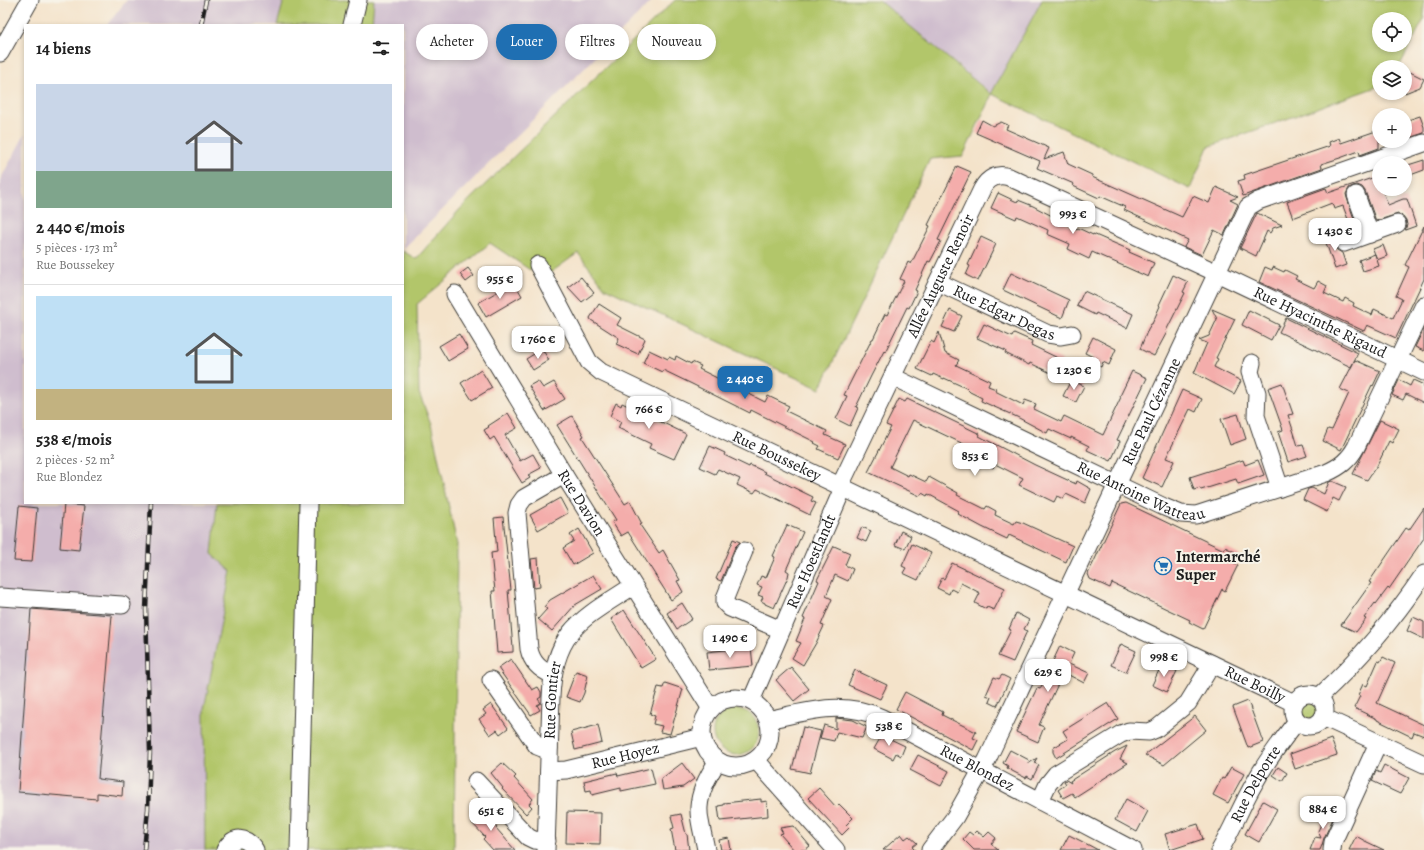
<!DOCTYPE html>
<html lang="fr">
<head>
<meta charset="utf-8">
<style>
	:root { --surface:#fff; --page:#f2f2f2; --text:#222; --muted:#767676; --line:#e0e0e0; --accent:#1f6fb2 }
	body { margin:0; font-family:Alegreya,serif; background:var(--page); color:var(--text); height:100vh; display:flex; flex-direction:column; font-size:15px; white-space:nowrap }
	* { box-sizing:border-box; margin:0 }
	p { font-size:13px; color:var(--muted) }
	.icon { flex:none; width:22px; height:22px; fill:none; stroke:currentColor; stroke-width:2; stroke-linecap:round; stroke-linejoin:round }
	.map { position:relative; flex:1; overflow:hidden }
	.side { position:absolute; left:24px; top:24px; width:380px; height:480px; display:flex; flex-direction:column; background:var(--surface); border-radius:0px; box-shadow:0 2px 6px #0003 }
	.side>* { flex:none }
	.guide { position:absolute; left:416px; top:24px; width:380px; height:36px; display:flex; gap:8px }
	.controls { position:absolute; left:1372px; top:12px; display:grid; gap:8px }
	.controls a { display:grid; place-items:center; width:40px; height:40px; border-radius:50%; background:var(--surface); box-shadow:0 2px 6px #0003; font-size:20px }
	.price { position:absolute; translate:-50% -34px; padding:0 9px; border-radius:8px; background:#fff; color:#222; font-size:13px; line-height:26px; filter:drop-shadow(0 1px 2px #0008) }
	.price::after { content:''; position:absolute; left:50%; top:24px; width:12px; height:9px; margin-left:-6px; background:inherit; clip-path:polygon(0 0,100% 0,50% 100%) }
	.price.on { background:var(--accent); color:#fff }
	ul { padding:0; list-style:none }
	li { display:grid; align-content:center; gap:8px; height:212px; padding:0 12px }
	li+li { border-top:1px solid var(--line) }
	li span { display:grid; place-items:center; height:124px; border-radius:0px; color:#555 }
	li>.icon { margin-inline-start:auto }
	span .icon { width:72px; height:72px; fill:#fffc; stroke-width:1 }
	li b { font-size:17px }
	h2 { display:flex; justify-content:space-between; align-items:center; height:48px; padding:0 12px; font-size:17px }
	.chip { padding:0 14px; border-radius:18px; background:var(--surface); box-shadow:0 2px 6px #0003; font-size:14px; line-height:36px }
	.chip.on { background:var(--accent); color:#fff }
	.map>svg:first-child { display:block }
	.industrial { fill:#cfbdce }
	.green { fill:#b2c66a; stroke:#677143; fill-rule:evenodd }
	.building { fill:#f4adab }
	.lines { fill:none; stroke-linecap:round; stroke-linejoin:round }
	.minor-casing { stroke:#3c3a36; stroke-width:19 }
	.minor { stroke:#fff; stroke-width:17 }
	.rail-casing { stroke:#1c1c1c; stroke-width:4.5 }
	.rail { stroke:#f7f3e8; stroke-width:3; stroke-dasharray:9; stroke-linecap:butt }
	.labels { text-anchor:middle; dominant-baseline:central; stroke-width:4; stroke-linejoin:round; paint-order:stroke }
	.street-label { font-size:16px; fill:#1c1c1c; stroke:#f7f3e8 }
	.poi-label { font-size:16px; font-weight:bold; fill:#1c1c1c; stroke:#f7f3e8; text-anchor:start }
</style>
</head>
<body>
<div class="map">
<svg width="1424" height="850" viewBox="0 0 1424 850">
	<rect width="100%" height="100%" fill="#f7f3e8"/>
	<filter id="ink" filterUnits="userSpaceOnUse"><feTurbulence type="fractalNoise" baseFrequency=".025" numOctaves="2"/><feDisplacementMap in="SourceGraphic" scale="8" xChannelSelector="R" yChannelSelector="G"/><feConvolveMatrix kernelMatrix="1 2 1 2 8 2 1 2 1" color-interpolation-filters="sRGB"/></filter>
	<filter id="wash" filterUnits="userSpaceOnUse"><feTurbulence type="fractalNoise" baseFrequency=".012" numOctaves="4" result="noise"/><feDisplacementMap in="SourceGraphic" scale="16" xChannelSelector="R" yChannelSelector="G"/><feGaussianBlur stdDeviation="0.9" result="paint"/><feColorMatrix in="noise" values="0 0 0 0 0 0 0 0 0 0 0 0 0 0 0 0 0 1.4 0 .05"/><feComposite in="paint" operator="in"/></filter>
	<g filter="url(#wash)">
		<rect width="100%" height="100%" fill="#f4e3ca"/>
		<path class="industrial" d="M127,0H284L277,25H107Z
			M374,0H653L403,249V25H372Z
			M879,0H1042L992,94Z
			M25,134V503H217L212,554L231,571L204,709L206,850H0V180Z"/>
		<path class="green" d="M284,0H374L372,25H277Z
			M675,0H879L991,94L1042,0H1424V19L1399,67H1379V86L1208,147L1190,189L992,94L963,156L930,159L820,389L605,288L578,253L550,273L538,262L530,270L490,243L417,304L419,393L431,424L457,544L454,850H205L204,709L231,571L212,554L217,503H403V251L416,259L461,208ZM1379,19H1405V45H1379Z
			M1300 710a9 9 0 1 1 18 0a9 9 0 1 1-18 0Z
			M713 732a23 23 0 1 1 46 0a23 23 0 1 1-46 0Z"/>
		<g id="blocks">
			<path class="building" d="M1410,72L1424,79L1420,87L1405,93V84Z
				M1420,116L1424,127V133L1405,139V121Z
				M982,120L993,126L1001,122L1008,125L1006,129L1049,148L1044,159L1064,152L1068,164L1092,175V177L1182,217L1193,196L1209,203L1216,187L1238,197L1230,200L1238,204L1224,235L1214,230L1202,255L1184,247L1188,240L1124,210L1125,207L1100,196L1099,198L1073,186L1074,184L1037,168L1040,161L976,133Z
				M1379,130V148L1360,155L1359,151L1340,158L1321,164L1322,168L1243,196L1238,181L1245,179L1244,175L1330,146L1329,142L1339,138L1341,143Z
				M1424,160V170L1405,177V166Z
				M957,166L971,172L938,240L941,241L930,262L928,261L915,290L917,291L909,308L907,307L885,352L884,351L871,376L856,407L858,408L850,426L836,419L847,396L844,395L872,339H873L885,314L887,315L904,281L900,279L908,262L911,264L930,226L928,225Z
				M1378,176L1379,189H1382L1388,205L1403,199H1407L1416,226L1405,230L1407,225L1406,220L1403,216L1398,214L1376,221L1365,191L1362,187L1357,185L1353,186L1349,188L1346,194L1347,198L1357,228L1352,230L1343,206L1334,209L1332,203L1293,218L1287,202L1326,188L1328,193Z
				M998,193L1017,202L1018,200L1033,206L1077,229L1078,228L1093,235V234L1130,250L1129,252L1154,263L1148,277L1092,252L1089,259L1068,249L1070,244L1047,234L1048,230L1017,216L1016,219L991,208Z
				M1257,213L1282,225L1273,228L1270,233L1267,231L1256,256L1240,248Z
				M1424,226V279L1396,338L1367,325L1364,331L1259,282L1265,267L1272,270L1273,267L1284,272L1285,270L1297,276L1295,279L1314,288L1318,281L1327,286L1324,293L1343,302L1345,298L1354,303L1353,306L1372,315L1374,309L1393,318L1402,299L1396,296L1409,267L1405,265Z
				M1335,233L1337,236L1334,241V246L1337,250L1342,253L1346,265L1335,269L1324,237Z
				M981,237L996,244L978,281L966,275L970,266L968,265Z
				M1383,245L1387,256L1377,260L1373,249Z
				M1375,254L1379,266L1363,271L1359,260Z
				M468,268L474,276L466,282L460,274Z
				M1011,273L1069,300L1062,318L1003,290Z
				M1173,275L1188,282L1183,292L1185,293L1166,331L1167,332L1154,356L1140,349L1148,329L1151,324H1152L1160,306L1159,305Z
				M581,277L594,293L582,302L568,287Z
				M514,282L522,296L486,317L478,303Z
				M1084,291L1133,314L1127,328L1096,313L1095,315L1077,306Z
				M599,304L621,318L617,325L645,339L638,354L616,344L619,338L591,320L590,318Z
				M1212,309L1235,319L1216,358L1218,359L1214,367L1241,381L1234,394L1194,373L1207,343L1199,340L1209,336L1217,319Z
				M950,310L962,316L954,332L942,327Z
				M1249,310L1279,325L1271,340L1242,325Z
				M1286,318L1358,353L1351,367L1279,332Z
				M984,324L1012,337L1014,333L1032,341L1031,345L1062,360L1055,375L1030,363L1029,365L1005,353L1006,351L977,338Z
				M1424,328V351L1415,347Z
				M939,332L945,353L959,360L956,365L990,381L988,386L996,389L995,391L1023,405L1025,400L1036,404L1034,409L1061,422L1064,416L1103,435L1121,397L1120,396L1132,371L1147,378L1117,440L1120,441L1111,461L1087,450L1089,446L1071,437V439L1049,429L1047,433L1017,417L981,401L982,398L970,392L966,388L944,378V379L933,374L932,376L917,369L931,341L934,343Z
				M459,334L468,349L448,361L439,346Z
				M1093,337L1116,349L1109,365L1103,362L1101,367L1090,362L1093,357L1085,353Z
				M542,349L549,360L533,370L526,359Z
				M649,350L668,359L669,357L675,360L676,356L691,364L692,362L701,366L699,369L765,402L768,396L789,406L786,411L827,431L825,435L845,444L838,458L818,449L820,446L814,443L815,442L751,410L750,413L692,384L663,370L662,372L643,363Z
				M1355,360L1380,371L1373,386L1372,385L1341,450L1323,441L1328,429L1332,430L1349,393L1340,389Z
				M481,370L492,388L472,400L461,383Z
				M1071,380L1084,386L1076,402L1063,396Z
				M1399,380L1410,386L1413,380L1424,385V403L1406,394L1403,400L1392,395Z
				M538,381L543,388L554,382L565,399L544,411L529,386Z
				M1282,383L1293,414L1288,415L1294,433L1298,446L1303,445L1307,456L1288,462L1278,432L1283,430L1268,388Z
				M1182,390L1202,399L1196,412L1190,409L1166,458L1174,461L1162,487L1142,478Z
				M899,399L905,402L907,399L980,434L979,436L1035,465L1076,484L1077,481L1091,489L1085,503L1066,494L1063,499L1057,496L1054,502L1019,485L1023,478L995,464L993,468L983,462L984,460L970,453L972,448L913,420L890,467L908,476L909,474L926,482L929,477L958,493L957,495L985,509L987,506L996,511L995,515L1014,524L1016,521L1023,523L1073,546L1066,562L1009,535L1007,539L982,527L958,514L959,511L928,494L927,496L922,493L920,496L868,472L891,427L886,425Z
				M616,403L621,406L622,403L686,434L674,459L649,448L651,444L618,428L621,422L610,416Z
				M508,413L517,428L505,435L520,461L533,454L541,468L528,475L530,478L522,483L494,437L490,440L484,430L489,427L488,426Z
				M1238,414L1246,439L1230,445L1221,419Z
				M572,416L584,436L582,437L625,504L630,501L642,524L640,525L659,553L663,550L680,580L677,581L683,592L671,600L628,532L621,536L612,522L616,520L557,425Z
				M1380,420L1399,429L1392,443L1389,441L1376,468H1375L1367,480L1353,474Z
				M710,446L725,453L724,455L749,467L750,465L765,472L764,473L813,497L811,501L816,503L810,515L757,489L754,493L737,485L740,479L718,469L715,474L700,467Z
				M1243,460L1245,465L1258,460L1264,475L1238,484L1236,479L1201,490L1200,488L1194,490L1190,477Z
				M1332,481L1346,487L1339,501L1333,498L1327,512L1303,500L1308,489L1312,488L1324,494L1329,482Z
				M560,498L568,513L538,530L530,515Z
				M1126,503L1224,550L1225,547L1239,554L1234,563L1238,565L1225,591L1222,589L1203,629L1189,622L1190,620L1112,583L1110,588L1090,579L1088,574L1121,504Z
				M64,504L84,506L79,550L60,548Z
				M19,506L37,508L32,562L14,561Z
				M1424,508V538L1389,589L1388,588L1376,604L1375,603L1364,618L1366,619L1356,632L1341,625L1371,583L1369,582L1406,528L1409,530Z
				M503,517L511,590H508L513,648V652L497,653L492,591H495L491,553L497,552L494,518Z
				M787,525L803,532L786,570L789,572L788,577L774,608L765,604V603L761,601L763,597L758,595L762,587L757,585L761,576L766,578L775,557L773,556Z
				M862,527L871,531L866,542L857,538Z
				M579,529L593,553L573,565L563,548L574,541L570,535Z
				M901,531L911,536L905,549L895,545Z
				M733,539L740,542L735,547L721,581L716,579Z
				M912,544L931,553L918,580L903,573L906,568L902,566Z
				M834,546L850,553L845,565L853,569L848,581L835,575L826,596L832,599L821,625L824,626L816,643L803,665L792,658L801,643L796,641L805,619L803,618L819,581L817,580Z
				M538,558L540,587L534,588L531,559Z
				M952,563L1005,588L994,610L987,607L986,609L975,603L980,593L961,583L957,592L951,589L949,594L937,588L942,578L944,579Z
				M593,575L602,589L575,605L552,631L538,619L547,609L544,607L550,600Z
				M682,603L692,619L677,629L667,613Z
				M31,609L112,615L98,779L123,782L122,796L97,793V799L18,792Z
				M624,610L656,659L641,668L611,619Z
				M1016,613L1029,620L1024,629L1027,631L1013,662L998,656L1011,630L1009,629Z
				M1413,617L1424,622V639L1407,631Z
				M1121,644L1136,651L1126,672L1111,665Z
				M1060,646L1074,653L1069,664L1089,673L1084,683L1065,673L1059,684H1058L1039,725L1044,727L1038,742L1016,732L1037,688L1040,689Z
				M751,647L753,666L709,670L707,652Z
				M1383,657L1395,663L1377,703L1424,725V736L1414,732L1412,737L1377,720V719L1354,708L1360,696L1358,695L1363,684L1367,686L1378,661L1380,662Z
				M511,659L532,690L538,687L541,692V697L538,699L541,703L537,705L540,710L531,715L498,668Z
				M1162,664L1177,671L1167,692L1152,685Z
				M791,667L809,689L794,701L776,680Z
				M855,670L887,685L880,699L848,685Z
				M576,671L588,675L584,693L580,702L566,697Z
				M1002,675L1010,679L997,706L989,702L991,697L986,695L994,677L999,679Z
				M665,683L683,689L670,734L660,732L662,726L653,724L655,716L650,714L658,687L663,688Z
				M905,692L943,712L942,715L976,732L973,738L978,740L973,750L896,709Z
				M1248,701L1263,742L1248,748L1233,707Z
				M1108,703L1118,719L1056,758L1053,752V748L1068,739L1063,731Z
				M491,704L508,728L500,734L497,730L490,735L479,719L486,714L483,710Z
				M1195,716L1206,730L1164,765L1145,755Z
				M836,718L853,720L867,727L862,738L837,732L834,741L820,738L824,725L836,729Z
				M598,725L602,743L575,750L571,732Z
				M803,727L821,731L810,773L792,769Z
				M882,735L905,746L901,756L896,753L893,759L874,749Z
				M1331,739L1337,755L1295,769L1290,754Z
				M1127,746L1120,759L1128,763L1075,797L1072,793L1063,798L1058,790L1066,784L1064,781L1066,780L1071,783L1070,781L1115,752Z
				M1010,750L1029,760L1028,764L1037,758L1034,763L1039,765L1032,779L1027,776L1026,778L1014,772L1007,768L1008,766L1003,763Z
				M918,755L949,771L941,786L910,770Z
				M502,763L516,776L514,778L533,799L529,804L532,807L526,814L502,789L503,788L491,773Z
				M682,763L694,779L683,787L663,790L661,779Z
				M1384,765L1409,778L1400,794L1372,781L1376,771L1380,773Z
				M1231,767L1244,774L1228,803L1213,795L1222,778L1224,779Z
				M1278,767L1287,773L1282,781L1273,775Z
				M651,768L655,784L621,791V788L592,795L591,790L586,791L584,781L617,773L618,776Z
				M819,788L836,807L839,804L853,818L846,825L849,828L842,835L808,798Z
				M761,799V802L767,801L768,816L720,821L718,806L724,805V803Z
				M1126,799L1148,811L1137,832L1115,820Z
				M1263,801L1277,809L1259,842L1245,834Z
				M1328,808L1336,812L1324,838L1322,845L1320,850H1310L1315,837L1321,838L1318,831Z
				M481,809L497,827L496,828L515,850H493L483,839L485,837L472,823L476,819L473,815Z
				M567,812L601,813L600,844L566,843Z
				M681,814L686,834H687L689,850H675L671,829L674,828L671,816Z
				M1198,824L1203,839L1170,850L1165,834Z
				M793,826L810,846L805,850H794L780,834L783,833L780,828Z
				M977,831L984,837L989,832L996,838L991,844L998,850H974L963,839L969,832L973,835Z
				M901,834L905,839L909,836L917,843L912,847L915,850H883Z
				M1069,835L1081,841L1098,850H1061Z
				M1356,836L1365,841L1384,850H1349Z
				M729,838L731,850H721L719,840Z"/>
		</g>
	</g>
	<g filter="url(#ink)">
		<use href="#blocks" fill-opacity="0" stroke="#3c3a36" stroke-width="1"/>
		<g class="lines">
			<defs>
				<g id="minor">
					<path d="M352,25L358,0"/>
					<path d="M0,53L30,0"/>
					<path d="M1356,195L1370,234"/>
					<path d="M1344,243L1397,224"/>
					<path id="s1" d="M538,265L589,362L601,372L1294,703"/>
					<path id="s2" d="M938,282L1048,334L1061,336L1072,334"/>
					<path id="s3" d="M455,294L564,475L711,709"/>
					<path d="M1252,363L1250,372L1257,393L1256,416L1280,488"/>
					<path id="s4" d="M893,377L1164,507L1181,514L1196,515L1326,473C1340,467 1349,460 1356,447L1424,305"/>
					<path id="s5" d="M840,486L982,189C988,178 997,173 1009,177L1217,273L1424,372"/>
					<path d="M744,551L725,598V603L730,608L781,630"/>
					<path d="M0,597L122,605"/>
					<path d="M553,675C540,670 532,663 529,649L517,513L519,505L524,498L564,475"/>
					<path d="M491,680L537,746L542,748H549"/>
					<circle cx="1309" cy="710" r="16"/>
					<path d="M1319,697C1359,660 1394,619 1424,574"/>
					<circle cx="736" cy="732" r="34"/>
					<path id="s6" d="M751,701L843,488"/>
					<path d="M1323,717L1424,764"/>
					<path id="s7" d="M768,720C808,711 842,700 882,718L1133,850"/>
					<path d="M756,760L836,850"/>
					<path id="s8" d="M549,771L566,770L702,737"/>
					<path d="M476,781L528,837L534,840L547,841"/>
					<path d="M1040,801L1048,784L1056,774L1121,734L1129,731L1149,732L1156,729L1188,703L1212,664"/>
					<path d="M225,850C234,835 246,836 255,850"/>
					<path d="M299,850L308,503"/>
					<path id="s9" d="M546,850L551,697C554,630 582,619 633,586"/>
					<path d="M706,850C704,836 698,821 699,807C700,791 709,774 718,761"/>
					<path id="s10" d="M930,850L955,817L987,760L1248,207L1258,201L1424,143"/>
					<path id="s11" d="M1220,850C1233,828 1242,804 1255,782C1267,760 1282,740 1297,721"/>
					<path d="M1332,850L1333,842L1378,743"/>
				</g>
			</defs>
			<use href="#minor" class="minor-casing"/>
			<use href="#minor" class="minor"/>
			<defs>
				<path id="rail" d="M201,25L206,0
					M144,850L148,809L150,752L146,609L151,503"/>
			</defs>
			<use href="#rail" class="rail-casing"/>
			<use href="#rail" class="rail"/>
		</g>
	</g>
	<defs>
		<symbol id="supermarket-ring" viewBox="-11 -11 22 22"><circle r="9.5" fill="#f7f3e8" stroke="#1f6fb2" stroke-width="1.5"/><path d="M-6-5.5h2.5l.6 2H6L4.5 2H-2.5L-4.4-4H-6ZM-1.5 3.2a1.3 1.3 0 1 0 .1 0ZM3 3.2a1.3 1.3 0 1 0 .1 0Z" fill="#1f6fb2"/></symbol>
	</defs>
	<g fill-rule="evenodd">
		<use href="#supermarket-ring" x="1153" y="556" width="20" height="20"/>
	</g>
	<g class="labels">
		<g class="street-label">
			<text stroke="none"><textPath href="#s5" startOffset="233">Allée Auguste Renoir</textPath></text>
			<text stroke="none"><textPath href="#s2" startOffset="73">Rue Edgar Degas</textPath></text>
			<text stroke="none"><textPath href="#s5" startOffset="705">Rue Hyacinthe Rigaud</textPath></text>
			<text stroke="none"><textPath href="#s10" startOffset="492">Rue Paul Cézanne</textPath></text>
			<text stroke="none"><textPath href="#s1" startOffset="320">Rue Boussekey</textPath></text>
			<text stroke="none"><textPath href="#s4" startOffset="274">Rue Antoine Watteau</textPath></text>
			<text stroke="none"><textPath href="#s3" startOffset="244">Rue Davion</textPath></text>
			<text stroke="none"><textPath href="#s6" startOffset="152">Rue Hoestlandt</textPath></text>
			<text stroke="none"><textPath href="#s1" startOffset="850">Rue Boilly</textPath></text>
			<text stroke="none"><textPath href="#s9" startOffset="150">Rue Gontier</textPath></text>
			<text stroke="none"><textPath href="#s8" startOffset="78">Rue Hoyez</textPath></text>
			<text stroke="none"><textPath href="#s7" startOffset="224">Rue Blondez</textPath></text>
			<text stroke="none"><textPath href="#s11" startOffset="75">Rue Delporte</textPath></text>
		</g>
		<g class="poi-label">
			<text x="1176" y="557">Intermarché<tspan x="1176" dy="18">Super</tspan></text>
		</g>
	</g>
</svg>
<div class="controls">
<a><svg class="icon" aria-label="locate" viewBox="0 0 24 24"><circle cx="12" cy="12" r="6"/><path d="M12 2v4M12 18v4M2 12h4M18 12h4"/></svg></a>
<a><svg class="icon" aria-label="layers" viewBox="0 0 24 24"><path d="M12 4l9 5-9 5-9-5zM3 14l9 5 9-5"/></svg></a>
<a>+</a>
<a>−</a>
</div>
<b class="price" style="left:1073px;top:235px">993 €</b>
<b class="price" style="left:1335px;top:252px">1 430 €</b>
<b class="price" style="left:500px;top:300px">955 €</b>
<b class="price" style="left:538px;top:360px">1 760 €</b>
<b class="price" style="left:1074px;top:391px">1 230 €</b>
<b class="price on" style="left:745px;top:400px">2 440 €</b>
<b class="price" style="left:649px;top:430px">766 €</b>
<b class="price" style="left:975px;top:477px">853 €</b>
<b class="price" style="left:730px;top:659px">1 490 €</b>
<b class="price" style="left:1164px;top:678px">998 €</b>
<b class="price" style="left:1048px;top:693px">629 €</b>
<b class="price" style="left:889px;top:747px">538 €</b>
<b class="price" style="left:1323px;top:830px">884 €</b>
<b class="price" style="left:491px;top:832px">651 €</b>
<div class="guide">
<a class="chip">Acheter</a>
<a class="chip on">Louer</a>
<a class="chip">Filtres</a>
<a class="chip">Nouveau</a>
</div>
<section class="side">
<h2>14 biens<svg class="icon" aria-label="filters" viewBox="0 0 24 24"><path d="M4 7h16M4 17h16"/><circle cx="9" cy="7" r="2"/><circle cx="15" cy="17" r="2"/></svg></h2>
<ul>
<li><span style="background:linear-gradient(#c9d6e8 70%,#7fa58c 0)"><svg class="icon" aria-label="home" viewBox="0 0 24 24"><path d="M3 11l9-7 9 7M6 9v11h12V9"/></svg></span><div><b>2 440 €/mois</b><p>5 pièces · 173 m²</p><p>Rue Boussekey</p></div></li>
<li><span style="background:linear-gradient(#bfe0f5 75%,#c2b280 0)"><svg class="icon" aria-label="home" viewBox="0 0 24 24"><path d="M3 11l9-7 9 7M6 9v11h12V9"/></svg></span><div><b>538 €/mois</b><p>2 pièces · 52 m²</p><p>Rue Blondez</p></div></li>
</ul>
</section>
</div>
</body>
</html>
